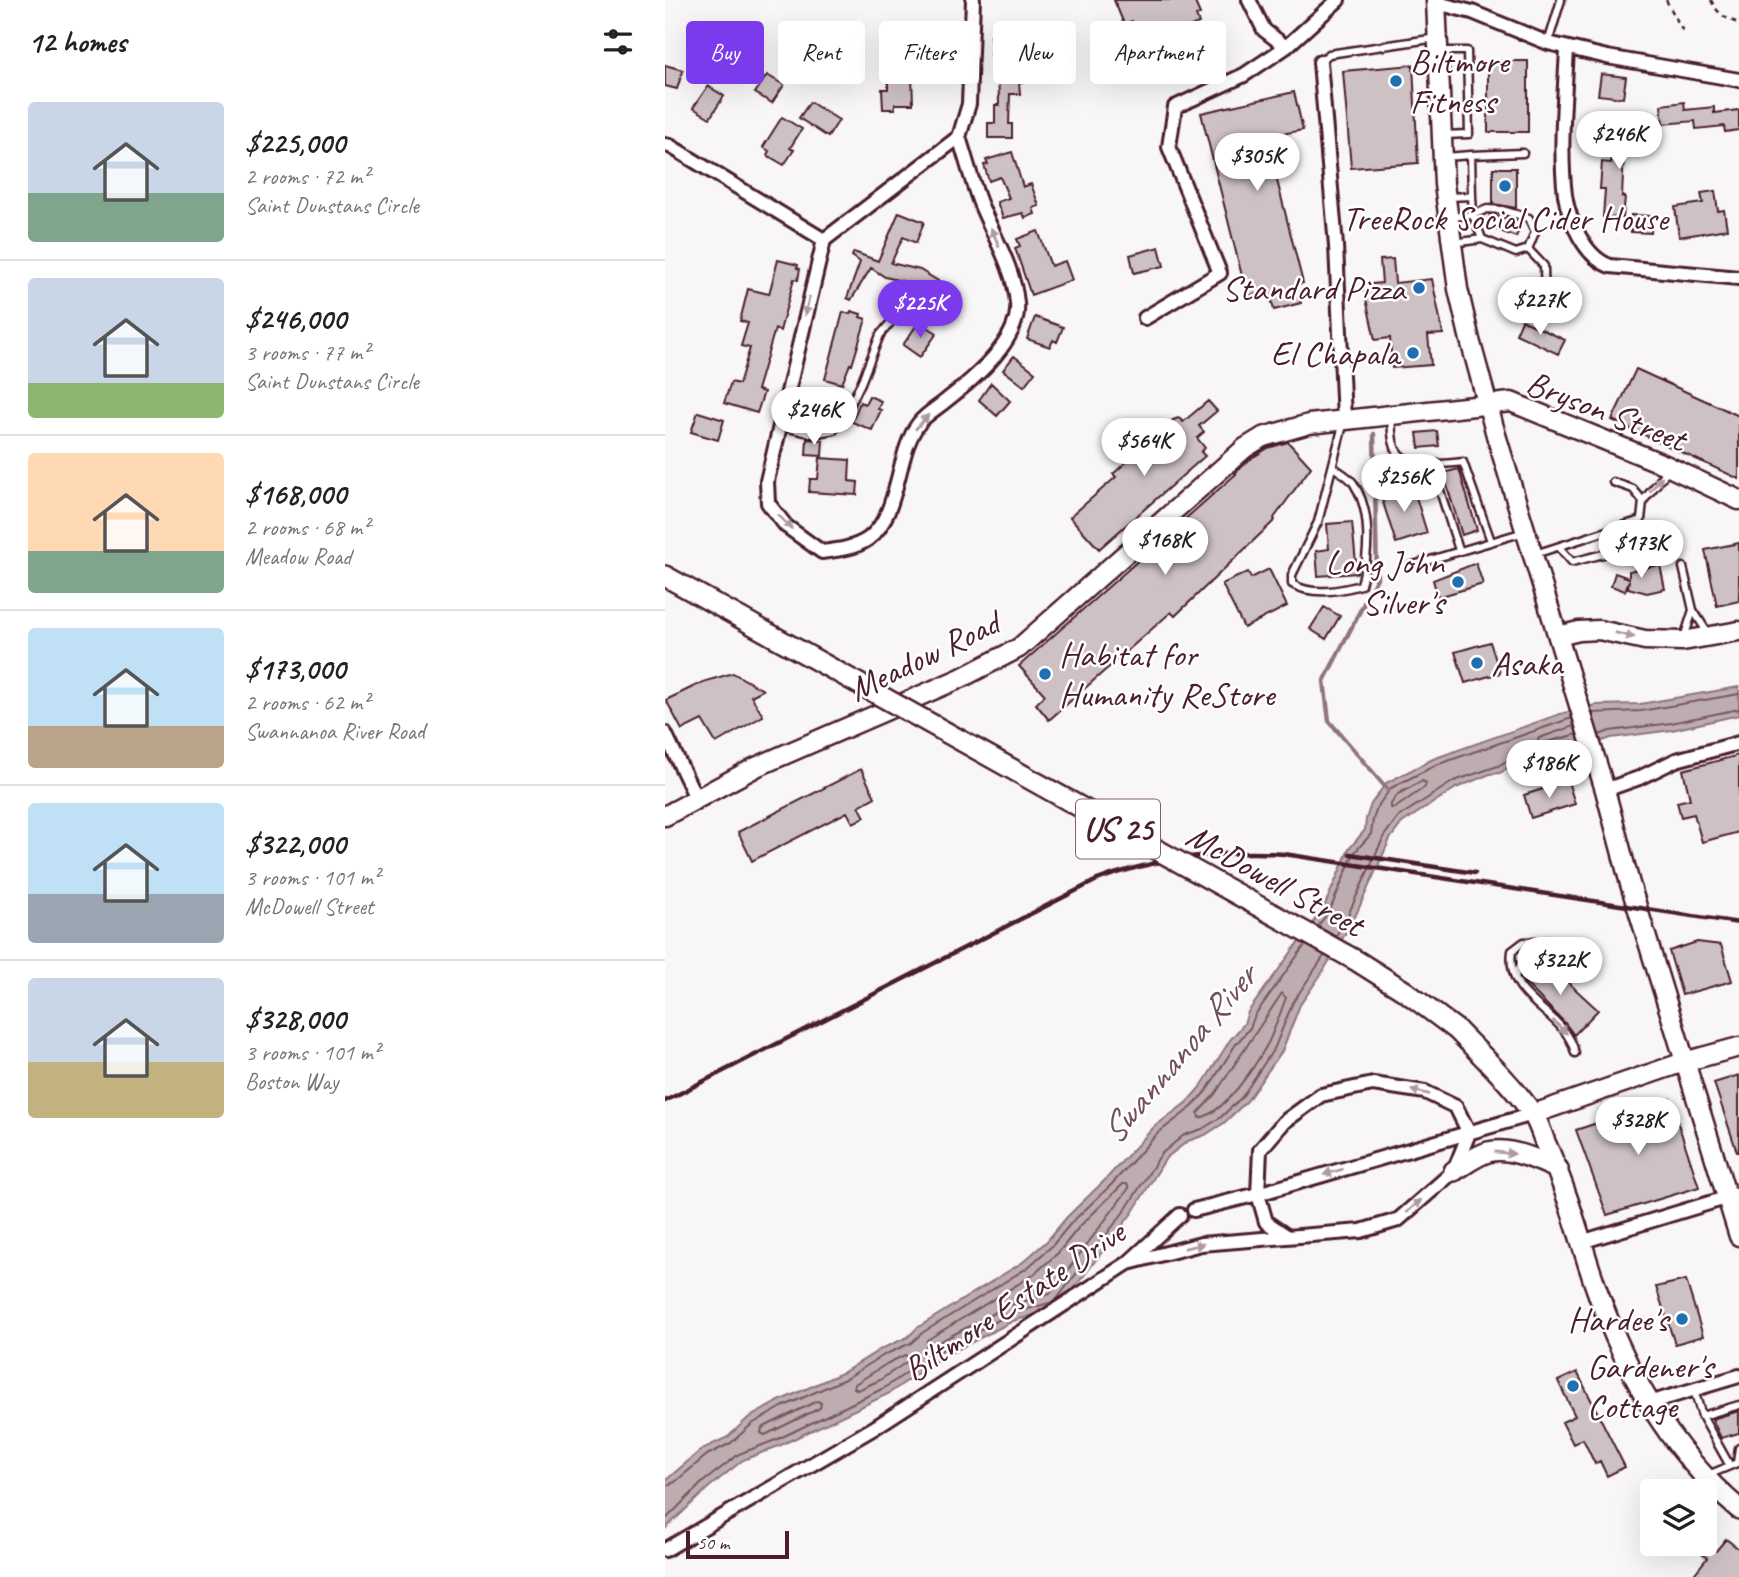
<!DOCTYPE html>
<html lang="en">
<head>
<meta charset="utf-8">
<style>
	:root { --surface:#fff; --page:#f2f2f2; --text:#222; --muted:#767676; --line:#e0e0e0; --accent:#7c3aed }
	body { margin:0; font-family:Caveat,sans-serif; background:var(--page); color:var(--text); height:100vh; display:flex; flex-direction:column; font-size:26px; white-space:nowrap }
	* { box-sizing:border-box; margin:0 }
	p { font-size:23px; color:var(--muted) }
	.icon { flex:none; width:38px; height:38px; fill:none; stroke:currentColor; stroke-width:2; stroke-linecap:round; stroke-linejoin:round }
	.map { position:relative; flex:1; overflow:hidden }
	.sheet { display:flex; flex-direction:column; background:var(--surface); width:665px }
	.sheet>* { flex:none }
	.banner { position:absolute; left:21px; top:21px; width:665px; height:63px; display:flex; gap:14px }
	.fabs { position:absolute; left:975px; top:1479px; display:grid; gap:14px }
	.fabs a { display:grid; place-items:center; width:77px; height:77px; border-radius:7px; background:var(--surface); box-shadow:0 7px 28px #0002; font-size:35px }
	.scale { position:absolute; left:21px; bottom:18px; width:103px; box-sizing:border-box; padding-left:7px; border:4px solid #4a1f2b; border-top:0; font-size:19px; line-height:24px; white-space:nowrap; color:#4a1f2b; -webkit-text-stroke:5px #fff; paint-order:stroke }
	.price { position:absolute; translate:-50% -60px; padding:0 16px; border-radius:24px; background:#fff; color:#222; font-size:23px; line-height:46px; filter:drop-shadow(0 2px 4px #0008) }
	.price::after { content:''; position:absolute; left:50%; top:42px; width:21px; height:16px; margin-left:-10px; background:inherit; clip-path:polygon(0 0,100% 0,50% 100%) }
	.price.selected { background:var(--accent); color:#fff }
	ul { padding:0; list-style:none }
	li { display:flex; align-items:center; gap:21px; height:175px; padding:0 28px }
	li+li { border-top:2px solid var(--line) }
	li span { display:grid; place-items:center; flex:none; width:196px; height:140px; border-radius:7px; color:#555 }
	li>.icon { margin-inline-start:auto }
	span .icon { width:84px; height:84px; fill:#fffc; stroke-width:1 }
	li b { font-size:30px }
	h2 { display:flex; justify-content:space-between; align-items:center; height:84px; padding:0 28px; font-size:30px }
	.pill { padding:0 24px; border-radius:7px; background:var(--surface); box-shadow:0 7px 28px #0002; font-size:24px; line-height:63px }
	.pill.selected { background:var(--accent); color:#fff }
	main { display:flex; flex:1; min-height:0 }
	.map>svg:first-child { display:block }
	.water { fill:#bdadb0; stroke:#8f747b; stroke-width:2 }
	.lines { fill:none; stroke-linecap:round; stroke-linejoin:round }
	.shore { stroke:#785860; stroke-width:2 }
	.stream { stroke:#8f747b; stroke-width:4.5 }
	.building { fill:#cdc1c4; stroke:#4a1f2b; stroke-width:2 }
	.lane-casing { stroke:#4a1f2b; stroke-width:11 }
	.street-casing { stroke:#4a1f2b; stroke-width:18 }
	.secondary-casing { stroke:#4a1f2b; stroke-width:23 }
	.primary-casing { stroke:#4a1f2b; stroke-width:24 }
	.path { stroke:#4a1f2b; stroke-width:2.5; stroke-dasharray:5 5; stroke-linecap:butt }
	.lane { stroke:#fff; stroke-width:6 }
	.street { stroke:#fff; stroke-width:12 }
	.secondary { stroke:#fff; stroke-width:18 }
	.primary { stroke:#fff; stroke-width:19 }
	.rail { stroke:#4a1f2b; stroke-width:4.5 }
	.primary-bridge-casing { stroke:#4a1f2b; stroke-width:24; stroke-linecap:butt }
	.primary-bridge { stroke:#fff; stroke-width:19 }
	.oneway { fill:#ae9aa0 }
	.poi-dot { fill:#1f6fb2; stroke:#fff; stroke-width:2.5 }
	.labels { text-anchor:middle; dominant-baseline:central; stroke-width:5; stroke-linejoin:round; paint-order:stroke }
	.shield { fill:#fff; stroke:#80626b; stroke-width:2 }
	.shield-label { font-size:33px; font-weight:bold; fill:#4a1f2b }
	.poi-label { font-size:35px; fill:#4a1f2b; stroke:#fff; text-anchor:start }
	.street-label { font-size:35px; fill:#4a1f2b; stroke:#fff }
	.water-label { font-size:37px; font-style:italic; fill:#72515a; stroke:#fff }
</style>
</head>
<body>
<main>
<section class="sheet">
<h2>12 homes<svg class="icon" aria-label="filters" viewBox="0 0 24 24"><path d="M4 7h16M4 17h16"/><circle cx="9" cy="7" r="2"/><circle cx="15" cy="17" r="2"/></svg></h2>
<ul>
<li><span style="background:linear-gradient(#c9d6e8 65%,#7fa58c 0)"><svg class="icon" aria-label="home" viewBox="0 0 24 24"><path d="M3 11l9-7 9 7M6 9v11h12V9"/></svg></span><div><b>$225,000</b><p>2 rooms · 72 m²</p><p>Saint Dunstans Circle</p></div></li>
<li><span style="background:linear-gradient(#c9d6e8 75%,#8fb573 0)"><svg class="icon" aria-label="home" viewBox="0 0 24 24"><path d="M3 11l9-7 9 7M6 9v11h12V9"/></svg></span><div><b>$246,000</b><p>3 rooms · 77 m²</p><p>Saint Dunstans Circle</p></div></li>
<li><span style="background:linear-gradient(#ffd9b3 70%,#7fa58c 0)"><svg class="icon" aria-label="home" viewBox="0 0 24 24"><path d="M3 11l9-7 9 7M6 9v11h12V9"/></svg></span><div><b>$168,000</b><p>2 rooms · 68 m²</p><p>Meadow Road</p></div></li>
<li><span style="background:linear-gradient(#bfe0f5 70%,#b9a48a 0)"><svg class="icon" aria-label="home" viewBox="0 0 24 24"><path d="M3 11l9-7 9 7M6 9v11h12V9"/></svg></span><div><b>$173,000</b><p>2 rooms · 62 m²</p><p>Swannanoa River Road</p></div></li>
<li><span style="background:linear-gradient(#bfe0f5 65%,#9aa5b1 0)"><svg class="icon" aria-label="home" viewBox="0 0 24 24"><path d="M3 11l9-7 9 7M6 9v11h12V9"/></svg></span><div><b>$322,000</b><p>3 rooms · 101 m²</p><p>McDowell Street</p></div></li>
<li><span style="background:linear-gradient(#c9d6e8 60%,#c2b280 0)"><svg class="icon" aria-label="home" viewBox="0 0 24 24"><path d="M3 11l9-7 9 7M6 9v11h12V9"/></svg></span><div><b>$328,000</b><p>3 rooms · 101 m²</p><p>Boston Way</p></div></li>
</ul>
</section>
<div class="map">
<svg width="1074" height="1577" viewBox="0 0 1074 1577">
	<rect width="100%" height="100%" fill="#f8f6f7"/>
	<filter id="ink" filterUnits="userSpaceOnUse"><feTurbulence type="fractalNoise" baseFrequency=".0143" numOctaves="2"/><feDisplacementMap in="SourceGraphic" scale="14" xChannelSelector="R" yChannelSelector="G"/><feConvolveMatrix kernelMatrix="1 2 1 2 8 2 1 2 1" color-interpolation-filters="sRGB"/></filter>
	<g filter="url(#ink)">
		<path class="water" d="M1074,687V715L1007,730L946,738L892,757L845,767L835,773L825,774L791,788L737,823L725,839L689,919L657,973L635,1005L617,1051L582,1101L559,1123L540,1135L523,1141L501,1158L467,1213L394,1308L348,1321L274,1359L223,1394L116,1445L78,1460L43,1488L0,1529V1481L37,1449L63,1437L83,1418L114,1401L179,1372L216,1349L243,1337L252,1328L358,1262L382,1241L402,1217L440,1180L489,1127L522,1102L537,1085L565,1040L579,1024L583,1012L659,907L684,849L700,830L701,819L706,804L721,783L768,759L895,714L931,705L975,704Z"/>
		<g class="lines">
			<path class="shore" d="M927,713L976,711L1074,694
				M909,726L874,738L872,742L875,744L912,734
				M934,735L945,731L1006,723L1074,709
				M757,781L761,783L760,787L730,808H726V804L733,794Z
				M653,926L665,910L689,853L706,834L708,820L712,807L726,788L771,765L907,718
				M671,936L683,915L719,836L733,817L789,781L833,766L843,760L891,750L914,742
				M617,993L621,998C615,1013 610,1029 603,1043C591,1065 559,1114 534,1118L533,1113L550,1094Z
				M458,1184H462L464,1188L385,1294L342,1306L265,1347L261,1346L262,1340L368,1275L393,1253L414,1227Z
				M391,1300L461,1209L496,1154L519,1135L537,1129L555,1118L577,1097L610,1047L628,1002L659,956
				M240,1355L244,1358L243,1361L215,1380L193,1390L189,1388L190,1384L223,1363Z
				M152,1401L156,1403L155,1408L100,1435L96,1433L97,1428Z
				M0,1486L10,1482L42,1455L66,1443L87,1424L117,1407L182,1378L219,1355L246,1343L257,1333L362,1268L387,1246L407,1222L446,1185L493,1133L527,1107L542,1090L571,1044L585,1028L590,1015L640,945
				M0,1520L38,1482L74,1454L113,1439L219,1388L271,1353L345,1314L388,1302"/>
			<path class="stream" d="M709,434L712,578L659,681L664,721L723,790"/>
		</g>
		<path class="building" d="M449,0H529L535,14L531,16L534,23L494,38L486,22L470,29L467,21L459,24Z
			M341,28V35H345V39H348L349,70H362L363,82H354L355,94H345L344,124H347V138H323V123H330V105H334L333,57H326V35H330V29Z
			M823,61H863V132H823Z
			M0,65L18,70L12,89L0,86Z
			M748,65L753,163L686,168L678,71Z
			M936,74L961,77L958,98L933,95Z
			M102,75L119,85L107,103L90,93Z
			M247,75L248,104H230V109H218L217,89H223V76Z
			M43,86L59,96L45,118L28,108Z
			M629,92L638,130L601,137L638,283L631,285L636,303L609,310L604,291L582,296L536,113Z
			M145,102L174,120L163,137L134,118Z
			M1019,102L1020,110L1049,107V113L1074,110V130L1060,132L1059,126L1031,129L1030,121L998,124L996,105Z
			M117,117L137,129L125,148L129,150L119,165L102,155L104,151L98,147Z
			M956,132L984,135V153L959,152L957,197H960L958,218L938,217L940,189H935L937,162L946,163L947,135H955Z
			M347,152L358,187L366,184L374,206L368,208L370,214L360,218L358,213L338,218L332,202L344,198L335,177L324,181L319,165L323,164L321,160Z
			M828,168H851V208L828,204Z
			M1050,191L1053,211L1059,210L1062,229L1014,237L1010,207L1038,203L1036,193Z
			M234,212L259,222L251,243L238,237L226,263L255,270L295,294L283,315L266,305L271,298L245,283L220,277L206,268L186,300L182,298L195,262L187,256L189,252L213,261Z
			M825,215L857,222L851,237L821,226Z
			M966,215L987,216L986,233L966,232Z
			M373,231L386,266L400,261L407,280L366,295L350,248L355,246L352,239Z
			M494,247L499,266L469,273L465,255Z
			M728,259L730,283L767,279L778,334L763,335L766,365L727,368L725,338L710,340L698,285L717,283L715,260Z
			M113,260L133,265L132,268L135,269L133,280L129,279L115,331L110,329L92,390L99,392L92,413L59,403L66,382L74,384L85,348L76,346L83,323L75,321L83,289L104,294Z
			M186,311L196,314L195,317L201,319L187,365L185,364L177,384L160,379L178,312L185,314Z
			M370,317L398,327L392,342L388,340L385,347L362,339Z
			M857,320L900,340L893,354L851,334Z
			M259,325L272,333L255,357L238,345L251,326L256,329Z
			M349,356L370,372L359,386L338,370Z
			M971,369L1074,416V479L947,420Z
			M326,383L345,401L332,416L314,400Z
			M204,396L216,401L213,409L216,410L207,430L187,422L195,402L200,404Z
			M543,401L552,411L534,426L539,432L532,438L540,448L536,452L540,456L434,549L405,517L451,477L448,474L508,420L514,418L518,422Z
			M33,412L59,420L53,440L26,432Z
			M772,431L774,446L754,448L752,433Z
			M142,439L158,440L157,456L141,455Z
			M623,442L646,467L609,518L610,520L510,616L506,612L384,720L371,704L380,695L354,666L571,474L570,473L587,458L603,448Z
			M155,458L185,460L184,481L193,482L192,495L144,492L145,479H153Z
			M794,469L812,530L797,535L778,473Z
			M747,484L762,533L731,543L716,496Z
			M687,522L692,573L653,576L651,551L664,549L662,524Z
			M1074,543V601L1052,606L1040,550Z
			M811,563L818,584L773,597L768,580Z
			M995,565L1000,589L982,593L963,588L964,580L960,591L946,586L950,573L964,578V571Z
			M604,569L622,606L579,628L557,584L583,572L586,578Z
			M659,607L675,616L661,639L645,629Z
			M825,642L835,673L800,683L790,652Z
			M68,673L98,690L86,696L98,716L51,743L37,720L17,730L1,700L38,682Z
			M1074,755V832L1037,842L1029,814L1016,817L1012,802L1025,799L1018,770Z
			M196,769L210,797L194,806L200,817L188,823L182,812L87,861L73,832Z
			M903,781L910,804L866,818L859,795Z
			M1032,942L1056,945L1067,981L1017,995L1004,951Z
			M871,958L893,978L895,975L933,1010L909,1035L899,1022L859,982L868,974L861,967Z
			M1074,1075V1152H1072L1049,1083Z
			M1005,1099L1034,1187L942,1215L911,1130Z
			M1021,1280L1038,1336L1010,1344L991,1287Z
			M912,1372L960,1467L942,1476L935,1461L930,1464L918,1439L908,1444L897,1422L910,1416L893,1381Z
			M1074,1411V1433L1056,1438L1047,1419Z
			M1061,1539L1074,1549V1577H1027L1042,1558L1024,1544L1040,1543L1051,1551Z"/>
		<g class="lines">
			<defs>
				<path id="lane" d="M883,43L896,0
					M775,51H802L804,134L778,135
					M655,62L664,54L772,38
					M806,155L858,153
					M780,157L806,155L807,196L782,197
					M785,217L808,215L822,209L837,210L864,218L870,232L863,249L851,253L817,239L808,215L807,196
					M788,243L817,239
					M863,249L879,266L880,307
					M726,416C727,425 726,436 729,444C735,471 779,464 798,462L826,541
					M115,426L148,434L169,430L179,418L196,383L215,335L247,297
					M767,466L794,550
					M668,467C675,472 685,477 689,484C707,512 704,554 696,585C674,591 647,596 627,584V575L653,522L679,421
					M978,501L1003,470
					M894,547L907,562L970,546L976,520
					M870,554L976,520L978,501L968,489L948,482
					M745,566L859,532
					M1018,567L1028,610
					M1019,638L1028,610L1044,635
					M891,941L859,942L847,951C840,1003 901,1010 910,1053
					M850,978C853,961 871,949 886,943
					M1029,1390L1037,1416L1065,1466
					M1037,1416L1074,1405
					M1043,1475L1072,1463L1074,1448"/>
				<path id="street" d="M584,0L599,30L621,47
					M772,3L807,12L883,43L942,57L1074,80
					M902,48C900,96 894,147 900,195C904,221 920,257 945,266L1074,278
					M655,62L671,246L679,419
					M0,145L5,146L159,240L294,137L304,104L308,0
					M159,240L102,481L103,503L121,526L157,552C173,550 190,548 203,539C236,514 230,454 254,423C261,414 274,407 283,399C309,379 356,339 352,303C349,268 328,235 315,203C307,182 301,159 294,137
					M480,318L555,273L504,147L510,107L579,75L621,47L673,0
					M0,733L31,798
					M940,790L974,778L1011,760L1074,743
					M529,1210L593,1194L868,1114
					M916,1242L1074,1194
					M463,1263L536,1244L696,1231L733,1220L789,1171L804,1133L791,1107L760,1092L708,1084L656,1095L619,1122L595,1150L593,1194L601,1222L623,1237
					M984,1403L1074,1376
					M0,1550L209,1428L463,1263L515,1215"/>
				<path id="secondary" d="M771,0L779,184L793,289L805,340L831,435L940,790L965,884L1074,1236
					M893,636L914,631L934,630L980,640L1018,641L1074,631
					M0,816L91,767L296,678L354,648L580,448L598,437L644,424L846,402L998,464L1074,500
					M868,1114L1019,1062L1074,1047"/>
				<path id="primary" d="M0,576L108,636
					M792,1030C817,1056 846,1083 867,1113C873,1121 876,1132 880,1142C897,1179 909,1218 921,1257C950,1352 996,1444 1074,1509
					M789,1171C799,1165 812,1155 823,1152C844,1146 875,1161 893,1169"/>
			</defs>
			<use href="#lane" class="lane-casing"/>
			<use href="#street" class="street-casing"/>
			<use href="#secondary" class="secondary-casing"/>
			<use href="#primary" class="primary-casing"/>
			<path class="path" d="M1001,0L1020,35
				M1046,0C1052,13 1060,19 1074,23"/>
			<use href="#lane" class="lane"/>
			<use href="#street" class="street"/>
			<use href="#secondary" class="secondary"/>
			<use href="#primary" class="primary"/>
			<path class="rail" d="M685,854L810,873
				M0,1101L432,880C494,857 554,850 619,854L1074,923"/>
			<defs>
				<path id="primary-bridge" d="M108,636L692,961L741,992L792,1030"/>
			</defs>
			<use href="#primary-bridge" class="primary-bridge-casing"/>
			<use href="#primary-bridge" class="primary-bridge"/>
		</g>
		<defs><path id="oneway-solid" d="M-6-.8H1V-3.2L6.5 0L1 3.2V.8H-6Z" transform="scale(1.75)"/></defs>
		<g class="oneway">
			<use href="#oneway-solid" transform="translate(330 237) rotate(-114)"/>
			<use href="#oneway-solid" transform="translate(142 306) rotate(104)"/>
			<use href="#oneway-solid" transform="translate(257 422) rotate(-48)"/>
			<use href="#oneway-solid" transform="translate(991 484) rotate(-50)"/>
			<use href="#oneway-solid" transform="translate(120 522) rotate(45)"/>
			<use href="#oneway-solid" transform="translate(960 635) rotate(13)"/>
			<use href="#oneway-solid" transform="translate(895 1027) rotate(44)"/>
			<use href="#oneway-solid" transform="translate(755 1092) rotate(-166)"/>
			<use href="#oneway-solid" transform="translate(840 1153) rotate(6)"/>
			<use href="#oneway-solid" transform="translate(668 1172) rotate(164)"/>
			<use href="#oneway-solid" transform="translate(749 1206) rotate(-42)"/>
			<use href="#oneway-solid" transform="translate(529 1246) rotate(-13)"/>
		</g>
	</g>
	<g class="poi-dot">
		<circle cx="731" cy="81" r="7"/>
		<circle cx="840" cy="186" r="7"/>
		<circle cx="754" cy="288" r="7"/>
		<circle cx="748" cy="353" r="7"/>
		<circle cx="793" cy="582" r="7"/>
		<circle cx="812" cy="663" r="7"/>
		<circle cx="380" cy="674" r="7"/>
		<circle cx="1017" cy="1319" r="7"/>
		<circle cx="908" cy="1386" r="7"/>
	</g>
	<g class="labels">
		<rect class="shield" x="411" y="799.5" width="84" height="59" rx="5"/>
		<g class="shield-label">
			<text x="453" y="829">US 25</text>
		</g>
		<g class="poi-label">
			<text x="745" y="61">Biltmore<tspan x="745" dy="40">Fitness</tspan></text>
			<text x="840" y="218" text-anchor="middle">TreeRock Social Cider House</text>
			<text x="740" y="288" text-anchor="end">Standard Pizza</text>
			<text x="734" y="353" text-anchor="end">El Chapala</text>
			<text x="779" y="562" text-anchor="end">Long John<tspan x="779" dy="40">Silver's</tspan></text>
			<text x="394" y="654">Habitat for<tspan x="394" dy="40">Humanity ReStore</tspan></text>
			<text x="826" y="663">Asaka</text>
			<text x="1003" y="1319" text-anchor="end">Hardee's</text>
			<text x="922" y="1366">Gardener's<tspan x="922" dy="40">Cottage</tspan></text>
		</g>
		<g class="street-label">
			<text transform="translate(941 411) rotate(21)">Bryson Street</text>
			<text transform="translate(259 656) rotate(-26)">Meadow Road</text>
			<text transform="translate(610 880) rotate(29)">McDowell Street</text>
			<text transform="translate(349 1301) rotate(-34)">Biltmore Estate Drive</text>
		</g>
		<g class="water-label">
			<text transform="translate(513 1054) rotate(-50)">Swannanoa River</text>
		</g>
	</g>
</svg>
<div class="fabs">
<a><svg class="icon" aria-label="layers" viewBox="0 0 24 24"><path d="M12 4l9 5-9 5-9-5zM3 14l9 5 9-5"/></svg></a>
</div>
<div class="scale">50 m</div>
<b class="price" style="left:954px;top:171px">$246K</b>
<b class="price" style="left:592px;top:193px">$305K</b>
<b class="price" style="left:875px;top:337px">$227K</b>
<b class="price selected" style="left:255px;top:340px">$225K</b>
<b class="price" style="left:149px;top:447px">$246K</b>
<b class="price" style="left:479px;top:478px">$564K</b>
<b class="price" style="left:739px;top:514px">$256K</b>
<b class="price" style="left:500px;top:577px">$168K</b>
<b class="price" style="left:976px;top:580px">$173K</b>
<b class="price" style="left:884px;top:800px">$186K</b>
<b class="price" style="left:895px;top:997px">$322K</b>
<b class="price" style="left:973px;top:1157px">$328K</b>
<div class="banner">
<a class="pill selected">Buy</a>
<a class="pill">Rent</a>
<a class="pill">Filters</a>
<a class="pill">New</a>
<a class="pill">Apartment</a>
</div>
</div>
</main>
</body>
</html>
